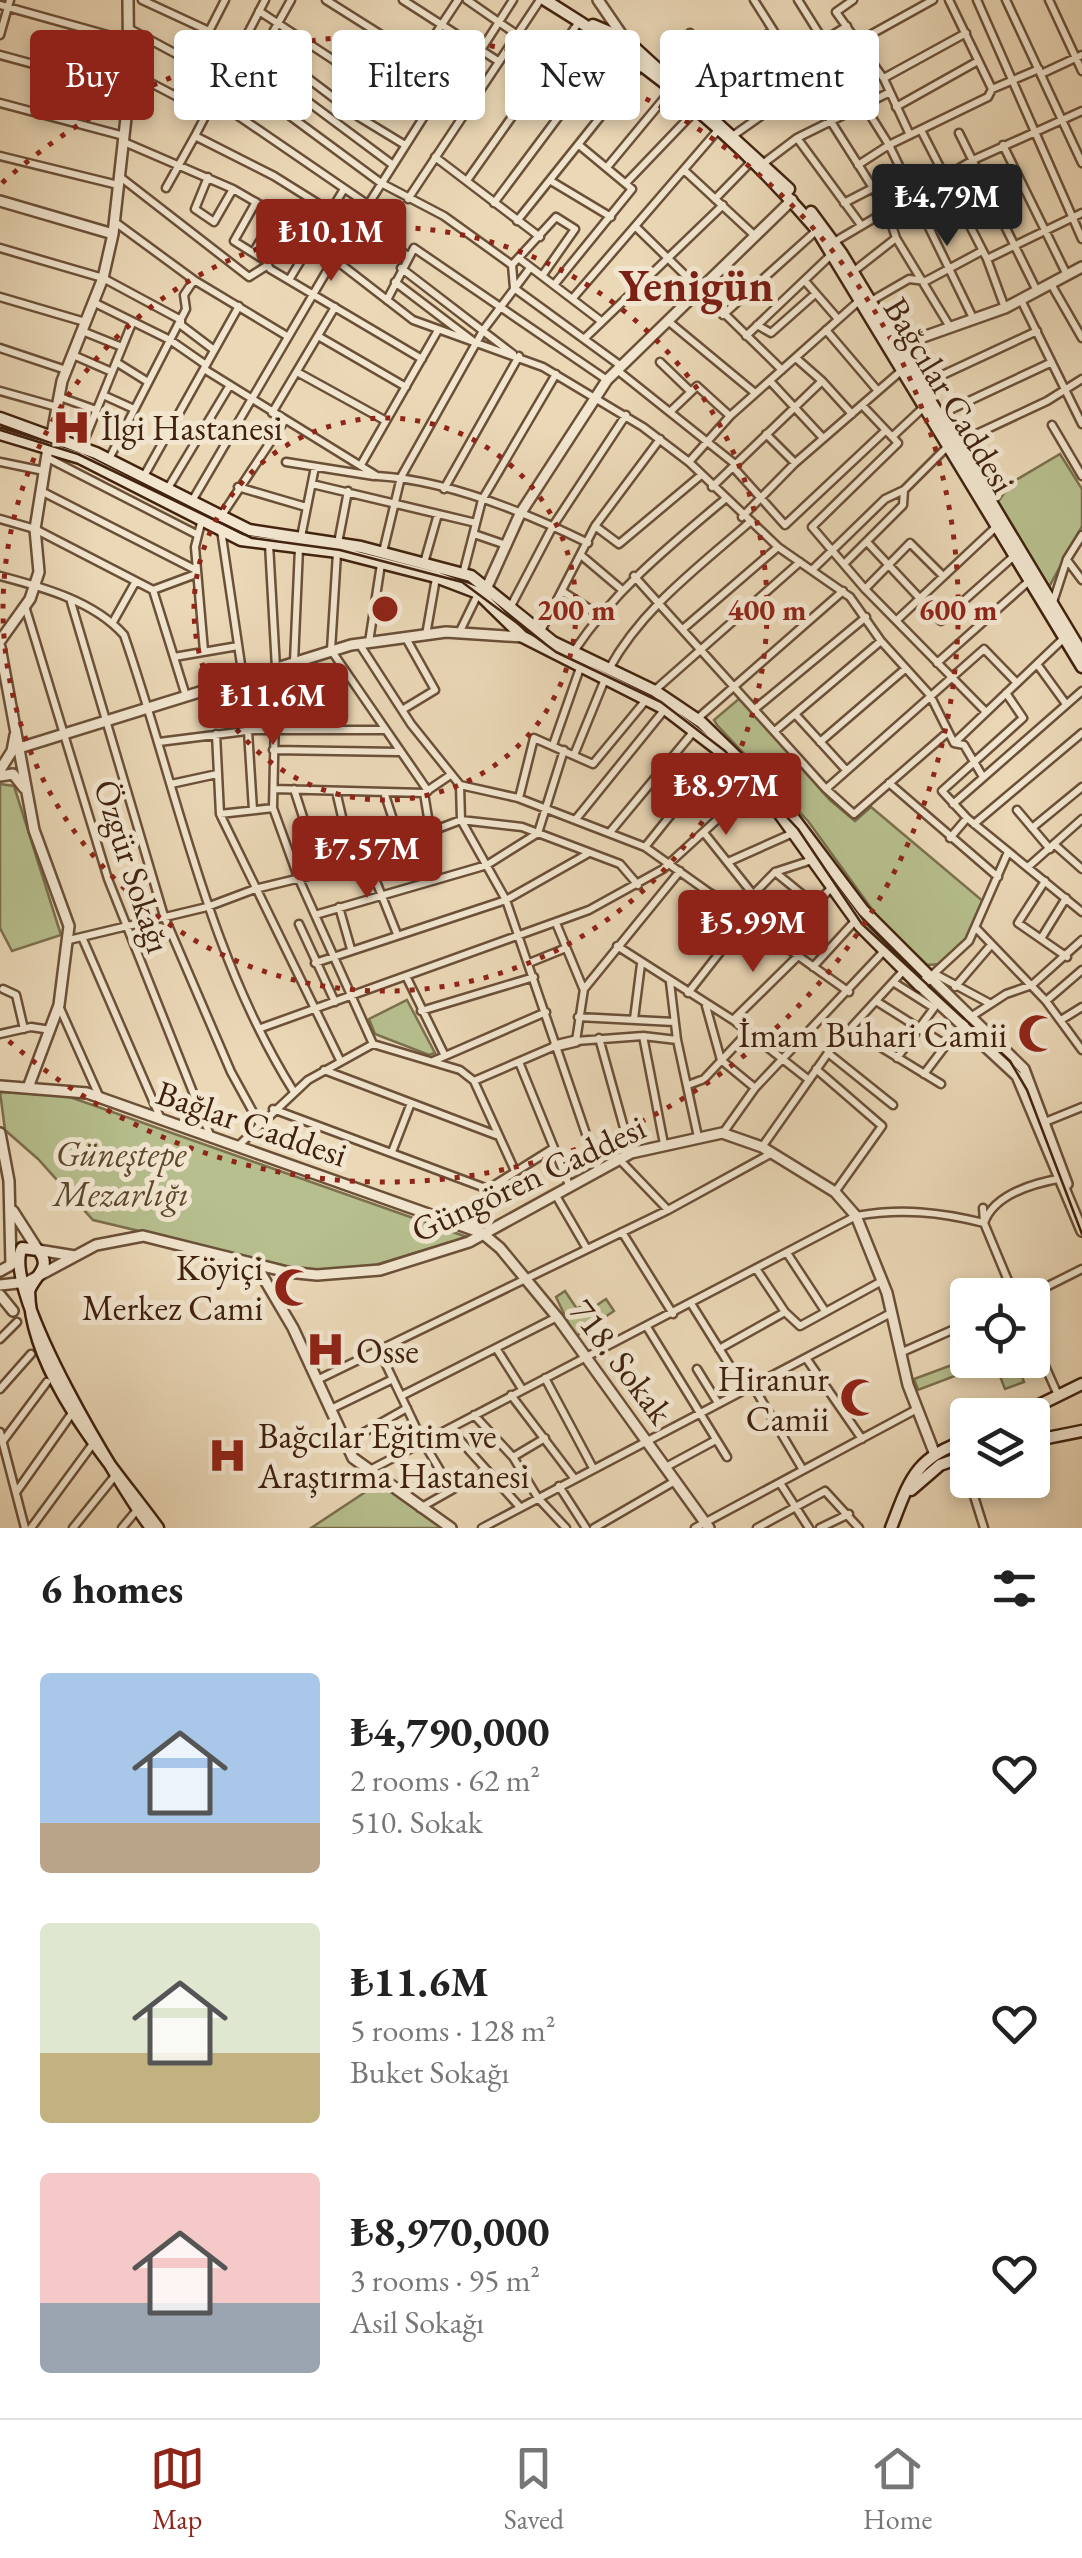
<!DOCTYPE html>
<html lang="en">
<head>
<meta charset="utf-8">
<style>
	:root { --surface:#fff; --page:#f6f6f6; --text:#222; --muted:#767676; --line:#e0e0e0; --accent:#8f2418 }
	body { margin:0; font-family:"EB Garamond",serif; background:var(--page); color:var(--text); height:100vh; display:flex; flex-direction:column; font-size:38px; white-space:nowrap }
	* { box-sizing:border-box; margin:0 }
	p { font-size:32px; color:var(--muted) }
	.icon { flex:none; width:55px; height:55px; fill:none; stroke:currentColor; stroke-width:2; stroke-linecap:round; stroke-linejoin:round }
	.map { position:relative; height:1528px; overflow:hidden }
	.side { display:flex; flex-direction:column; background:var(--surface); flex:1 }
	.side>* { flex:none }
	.guide { position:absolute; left:30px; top:30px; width:1022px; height:90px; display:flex; gap:20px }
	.buttons { position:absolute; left:950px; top:1278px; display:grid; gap:20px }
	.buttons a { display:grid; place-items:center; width:100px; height:100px; border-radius:10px; background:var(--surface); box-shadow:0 5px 15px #0003; font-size:50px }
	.price { position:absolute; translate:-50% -85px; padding:0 22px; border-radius:10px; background:var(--accent); color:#fff; font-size:32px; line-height:65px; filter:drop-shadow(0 2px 5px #0008) }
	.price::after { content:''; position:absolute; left:50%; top:60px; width:30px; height:22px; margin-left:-15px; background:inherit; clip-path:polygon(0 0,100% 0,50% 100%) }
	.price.on { background:#222; color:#fff }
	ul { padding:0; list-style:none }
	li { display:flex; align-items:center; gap:30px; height:250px; padding:0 40px }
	li span { display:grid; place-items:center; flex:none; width:280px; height:200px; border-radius:10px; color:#555 }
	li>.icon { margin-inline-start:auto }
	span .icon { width:120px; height:120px; fill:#fffc; stroke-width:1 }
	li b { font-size:42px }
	h2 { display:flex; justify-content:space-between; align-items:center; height:120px; padding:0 40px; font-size:42px }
	.pill { padding:0 35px; border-radius:10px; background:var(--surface); box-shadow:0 5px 15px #0003; font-size:35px; line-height:90px }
	.pill.on { background:var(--accent); color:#fff }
	.menu { display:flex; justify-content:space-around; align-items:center; height:140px; border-top:2px solid var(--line); background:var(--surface); font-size:28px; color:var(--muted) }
	.menu a { display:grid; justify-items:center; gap:5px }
	.menu .on { color:var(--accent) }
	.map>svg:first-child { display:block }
	.green { fill:#b7bf8e; stroke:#7c704e; stroke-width:2.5 }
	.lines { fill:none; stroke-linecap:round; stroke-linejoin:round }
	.minor-casing { stroke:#6b5038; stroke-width:11 }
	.tertiary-casing { stroke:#6b5038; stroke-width:14 }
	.secondary-casing { stroke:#40220e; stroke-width:15 }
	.minor { stroke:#f2e6d0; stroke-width:6 }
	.tertiary { stroke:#f2e6d0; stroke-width:9 }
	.secondary { stroke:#f2e6d0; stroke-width:10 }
	.tram { stroke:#40220e; stroke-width:2.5 }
	.ring { fill:none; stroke:#8f2418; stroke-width:5; stroke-dasharray:5 10 }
	.labels { text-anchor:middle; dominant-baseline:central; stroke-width:10; stroke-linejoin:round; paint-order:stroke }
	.street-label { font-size:35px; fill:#40220e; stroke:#f2e6d0 }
	.poi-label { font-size:35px; fill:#40220e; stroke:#f2e6d0; text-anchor:start }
	.park-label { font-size:35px; font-style:italic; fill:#5e492e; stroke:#f2e6d0 }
	.district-label { font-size:45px; font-weight:bold; fill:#7a1f14; stroke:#f2e6d0 }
	.centre { fill:#8f2418; stroke:#f2e6d0; stroke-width:5 }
	.ring-label { font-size:30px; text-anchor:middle; font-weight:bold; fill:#8f2418; stroke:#f2e6d0; stroke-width:10; stroke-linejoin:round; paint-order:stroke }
</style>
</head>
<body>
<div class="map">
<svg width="1082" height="1528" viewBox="0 0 1082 1528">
	<rect width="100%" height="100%" fill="#ebd8b7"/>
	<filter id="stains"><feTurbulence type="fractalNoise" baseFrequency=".002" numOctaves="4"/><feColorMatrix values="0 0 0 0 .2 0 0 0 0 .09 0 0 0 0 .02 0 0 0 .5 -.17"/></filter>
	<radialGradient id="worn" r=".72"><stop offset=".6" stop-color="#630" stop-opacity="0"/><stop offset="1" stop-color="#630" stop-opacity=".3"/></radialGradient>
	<path class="green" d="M1060,454L1082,489V526L1049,587L998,502L1011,483Z
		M740,698L830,800L855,821L871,807L984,902L968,937L941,964L927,965L879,919L808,821L717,725L714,720Z
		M0,784L14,786L61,935L12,951L0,928Z
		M407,1000L435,1053L429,1055L375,1034L369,1019Z
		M0,1092L67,1096L467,1237L359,1270L324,1275L93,1220L38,1159L5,1130Z
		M565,1291L577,1309L586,1302L591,1309L606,1299L614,1311L575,1337L556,1297Z
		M968,1359L1016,1360L1024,1382L1005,1389L994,1361L918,1390L914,1379Z
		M379,1483L442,1528H311Z"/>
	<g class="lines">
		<defs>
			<path id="minor" d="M142,0L209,31
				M326,0L475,94
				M403,0L498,61
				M467,0L516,34
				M754,0L887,210L896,238L950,327
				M798,0L889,145L973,318
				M853,0L836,12L884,79L910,135
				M977,0L1082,239
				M1006,0L1082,163
				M1049,0L1082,71
				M0,5L129,41
				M259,11L410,110
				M128,28L193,63
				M0,35L10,0
				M823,41L847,26
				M859,41L933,0
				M264,45L359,117L405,145
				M481,50L513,0
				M0,55L129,90
				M419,59L458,0
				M660,69L690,33
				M130,72L208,113
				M1041,74L1082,55
				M884,78L966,33
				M244,82L381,183L444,216L512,265L556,217L575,229L542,276
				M291,89L393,165
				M992,89L1039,69
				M685,91L712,66L773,31
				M177,94L225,0
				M215,100L367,204
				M0,103L124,136
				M231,107L291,0
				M896,107L978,61
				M704,108L790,58
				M278,109L301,74
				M359,117L401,48
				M921,130L987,259L1005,308
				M959,133L1037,291
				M734,135L806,84
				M195,136L265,0
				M797,138L861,225
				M124,142L233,189L276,214L413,320L543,367L643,427L689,462L778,547L850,597L881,641L930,695L954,743L964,745L983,777
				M1003,145L1067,275
				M0,156L118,185
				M435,157L540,237
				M764,163L797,138L888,93
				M858,165L889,145L988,97L992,89L949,0
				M608,166L671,90
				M684,170L754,235
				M119,176L249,277L268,265
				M208,177L195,209L214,222L233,189
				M468,179L579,22
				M551,181L611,217
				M627,182L696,110
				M166,188L195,136L274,176L330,211
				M408,199L540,0
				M715,199L751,162
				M256,202L234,241L266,261L270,269L422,359
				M494,203L613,44
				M844,203L873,188
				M357,221L408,256
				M517,221L641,66
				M115,222L194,280L287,336
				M636,227L782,370
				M834,242L973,160L1082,111
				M0,248L103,278L181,320V325L214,350
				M253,253L276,214
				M987,259L1082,213
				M521,260L601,321
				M512,265L514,288L621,366
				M401,268L513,354
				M854,271L896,238
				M289,280L344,189
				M805,281L838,319
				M395,282L474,342
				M1051,284L1082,338
				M554,285L632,189L579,145
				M0,297L85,322
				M573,298L718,130
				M387,300L414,248L607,380
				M1021,300L1082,424
				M871,301L909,279L926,281L982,251
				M93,302L170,340L206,365
				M723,315L816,231
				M668,321L755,393
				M757,325L771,333L815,294
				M826,330L878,391
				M82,331L122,347
				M318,336L406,387
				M746,336L832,254
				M586,337L723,205
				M0,348L66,370
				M73,355L112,372
				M797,359L822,381
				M116,362L148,382
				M660,362L689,390
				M204,369L377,476C448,480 525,512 588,543
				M617,370L735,464
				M297,372L386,421
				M770,381L823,438
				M921,385L1037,331
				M0,391L57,407
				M103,395L134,409
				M60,397L96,410
				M862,405L898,443L812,527L865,589L986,712
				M671,411L697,386L730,416
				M272,413L335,307
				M939,415L1050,363
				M1052,425L1082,476
				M766,434L795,463
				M893,436L924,407
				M955,444L1047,401L1082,379
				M82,446L132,323
				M46,457L196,534
				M109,459L186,309L184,295L194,280
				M0,462L44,471
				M286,462L374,476
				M689,462L730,416L860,300
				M362,463L437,332
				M733,467L785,525L885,431
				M144,476L239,306
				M312,484L476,523
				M238,487L306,507
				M712,487L822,381L852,414
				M168,488L230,385
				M444,489L519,356
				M41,491L196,570
				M192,501L335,257L449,77
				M742,517L795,463L901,371
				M220,518L285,420
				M0,519L35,529L153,590L186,696
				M202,519L195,547L204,651
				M595,526L619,544L700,476
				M221,530L243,678
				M474,534L506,545
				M301,537L315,467
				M867,542L941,621L1014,556
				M338,543L348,491
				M269,544L276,668L273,808L298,877L373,1044
				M383,552L401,477L484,329L530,268
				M337,553L331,650L428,791
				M582,556L621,589
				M1067,560L1082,580
				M424,563L438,514
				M844,564L903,505L904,490L947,447
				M812,570L885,499L904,490
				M463,574L482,500L556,374
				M0,576C42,587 94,601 124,635C177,788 207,954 294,1092
				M634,576L826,789L854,814L947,733
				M865,589L910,543L942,575
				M153,590L196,574
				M562,591L599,615
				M71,602L164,916L231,1072L259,1123
				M1053,602L1067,559L1082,535
				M25,606L108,879L210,1135
				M511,606L553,526L626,415
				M898,619L997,526
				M113,622L136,581
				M684,628L778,547
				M460,631L479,592
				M541,631L595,526L660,439
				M426,635L436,578
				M369,642L381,564
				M360,645L411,724L460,785L518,798L645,847L849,992
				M574,651C615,590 668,547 724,500
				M174,657L238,646
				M294,662L299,548
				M937,663L1029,581
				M1037,664L1066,704
				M609,669C642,608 700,566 751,521
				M251,676L254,730
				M655,690L800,562
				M1006,693L1023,718L942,791L967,818L1082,912
				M756,708L866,617
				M402,710L435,690L407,640
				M795,714L846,770
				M697,719L843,591
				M776,730L881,641
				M248,731L253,810
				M216,734L220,814L340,1060
				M159,742L254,730H385
				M820,742L905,669
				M954,743L1063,639
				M553,745L580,668
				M273,750L399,752
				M574,755L605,679
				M889,783L998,877
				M171,784L217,774
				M460,785L461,820L506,900L598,1169
				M274,789L424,793L449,776
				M294,789L321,873
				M826,789L984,649L1017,683
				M336,791L352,860
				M424,793L430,830
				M385,795L400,841
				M519,798L534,738L593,764L646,700
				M953,804L1082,691
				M1017,810L1050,849
				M220,814L273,808
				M576,819L665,709
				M974,824L1082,733
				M1032,828L1082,787
				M611,831L694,731
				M705,834L752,893
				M950,838L967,818
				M1055,845L1082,869
				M645,847L721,752
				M366,856L397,934
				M728,862L793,833
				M1028,867L1082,819
				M775,872L814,904
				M1045,881L1018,923L1067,957
				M339,907L351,949
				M736,912L775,872L812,860
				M315,915L487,865L538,833L564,750
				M556,923L583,988
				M299,924L335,1002
				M686,925L712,894
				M976,928L1046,1001L1082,1050
				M82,937L160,1117
				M1042,937L1066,898
				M69,940L207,907L255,889L321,873L461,820L522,827L620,864L638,885
				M779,943L832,887
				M617,946L733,1020L809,1080
				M315,963L506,900L589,853
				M529,963L566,948
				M813,967L855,921
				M935,974L989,1003
				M406,976L445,1056L433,1061
				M930,977L969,941L1008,852
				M670,982L677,1040L698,1137
				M893,982L934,1008L897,1058
				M955,987L991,945
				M3,989L16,995L24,1029
				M688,993L746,919
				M876,1001L946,1045L969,1018L1006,994L1032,985L1082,940
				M1046,1001L1082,970
				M59,1006L100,1098
				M706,1006L721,1060L755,1088
				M421,1011L534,977
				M578,1017L674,1022
				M634,1019L641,964
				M733,1020L798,956
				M1061,1020L1082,1007
				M261,1028L589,910L663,869L755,785
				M851,1029L941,1084
				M0,1034L31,1027L51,1030
				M643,1036L664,1144
				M599,1038L631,1153
				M677,1040L643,1036L576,1041L584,989L680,871
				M373,1044L460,1070L474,1081L515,1171
				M828,1053L893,1105
				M445,1056L546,1012
				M519,1062L569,1185
				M816,1069L882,1126L835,1192
				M324,1070L496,1135
				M924,1074L946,1045
				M474,1081L555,1046
				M688,1085L704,1079L747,1033
				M273,1109L488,1189
				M1045,1122L1082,1107
				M723,1133L755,1088L884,951
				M237,1147L308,1080L373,1044
				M762,1147L828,1053L904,970
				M392,1152L411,1103
				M618,1158L668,1210
				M555,1194L587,1249
				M471,1228L488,1189L552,1149
				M622,1232L673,1314
				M787,1253L825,1311
				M1014,1295L984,1223C994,1194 1034,1183 1063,1178
				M1030,1295L1082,1269
				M692,1305L745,1390
				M785,1312L800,1326L882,1281
				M647,1327L727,1457
				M1032,1337L1058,1395
				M0,1339L17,1322
				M496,1348L522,1389
				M719,1349L785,1312L757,1270
				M379,1350L422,1440L450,1487
				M900,1353L968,1323
				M806,1358L862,1439
				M697,1369L718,1403
				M545,1378L593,1468
				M317,1380L668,1210L772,1153
				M753,1386L803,1470
				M0,1389L31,1354
				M511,1395L574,1478
				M401,1396L557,1317
				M331,1409L393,1379
				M474,1415L513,1457L538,1498L566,1528
				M450,1429L519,1506
				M0,1432L25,1528
				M3,1441L47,1382
				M345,1443L407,1408
				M513,1457L545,1438
				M666,1467L714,1441
				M368,1471L856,1216C901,1208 940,1212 984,1223L983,1208
				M969,1480L984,1528
				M780,1483L809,1528
				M559,1486L586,1528
				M17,1491L70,1416
				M420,1508L487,1470
				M31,1528L92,1445
				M73,1528L114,1477
				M122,1528L137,1510
				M482,1528L891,1313
				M594,1528L675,1481
				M695,1528L917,1409
				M757,1528L825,1491L859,1528
				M820,1528L849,1514"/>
			<path id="tertiary" d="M598,0L624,38
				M0,201L113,234
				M892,348L1005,308L1082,267
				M52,434L62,381L103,278L113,234L129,91L128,0
				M487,587L520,514L607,380L792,200
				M0,641L30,599L39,572L35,529L48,448
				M0,647L34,830L69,926L59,1005L29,1085
				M19,748L351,645L446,632L523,637
				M0,770L12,751L15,735
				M0,776L13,774L24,788
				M930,977L1024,1069L1067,1184
				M920,986L1017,1076L1082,1231
				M555,1046L576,1041
				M0,1086L87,1093L482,1233L500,1248L557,1317L709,1528
				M0,1133L9,1181L11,1265L0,1271
				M13,1211L38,1250L75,1256
				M256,1265L293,1328L353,1458L451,1528
				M0,1285L27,1282L96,1245L143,1236L287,1272L317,1275L380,1270L469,1242L631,1153L722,1133L762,1147L835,1192L856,1216L887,1293L908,1385L934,1452
				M0,1295L13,1311"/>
			<path id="secondary" d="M545,0C646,61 740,140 817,230L1082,667
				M593,25L624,38L789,189
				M811,212L842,254L1082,653
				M0,418L96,453L249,530L361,547L471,576L553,642L655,691L701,722L777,796L863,910L930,977L920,986L860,926L771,802L721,752L665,709L523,637L478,593L436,577L338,552L241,540L80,458L0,434
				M1019,1415L1082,1384
				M1032,1441L1082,1431
				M911,1490L940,1465L968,1455
				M151,1528C121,1488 0,1290 22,1248L38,1250C53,1267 35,1275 29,1291C31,1376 109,1461 158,1528
				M891,1528C910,1479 915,1457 968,1440"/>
		</defs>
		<use href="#minor" class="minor-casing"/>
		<use href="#tertiary" class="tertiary-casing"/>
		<use href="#secondary" class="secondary-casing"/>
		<use href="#minor" class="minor"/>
		<use href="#tertiary" class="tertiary"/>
		<use href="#secondary" class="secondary"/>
		<path class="tram" d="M0,430L78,454L252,538L340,550L462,582L556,652L661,702L725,751L798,829L862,924L1010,1061L1027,1090L1082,1234"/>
	</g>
	<g class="ring">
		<circle cx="385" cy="609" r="191"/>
		<circle cx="385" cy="609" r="382"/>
		<path d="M2 183A573 573 0 1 1 2 1035"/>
	</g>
	<defs>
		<symbol id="hospital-bare" viewBox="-9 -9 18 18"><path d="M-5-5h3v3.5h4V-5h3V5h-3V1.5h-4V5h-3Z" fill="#8f2418" stroke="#f2e6d0" stroke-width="2.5" paint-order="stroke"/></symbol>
		<symbol id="mosque-bare" viewBox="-9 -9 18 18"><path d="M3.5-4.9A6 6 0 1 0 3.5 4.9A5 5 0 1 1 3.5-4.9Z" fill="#8f2418" stroke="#f2e6d0" stroke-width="2.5" paint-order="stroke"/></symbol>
	</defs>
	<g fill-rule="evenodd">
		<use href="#hospital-bare" x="44" y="400" width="55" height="55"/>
		<use href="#mosque-bare" x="1010" y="1006" width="55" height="55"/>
		<use href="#mosque-bare" x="266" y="1260" width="55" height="55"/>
		<use href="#hospital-bare" x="298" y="1322" width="55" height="55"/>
		<use href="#mosque-bare" x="832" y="1370" width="55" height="55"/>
		<use href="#hospital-bare" x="200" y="1428" width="55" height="55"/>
	</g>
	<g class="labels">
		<g class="street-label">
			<text transform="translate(950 395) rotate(59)">Bağcılar Caddesi</text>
			<text transform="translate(133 866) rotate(72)">Özgür Sokağı</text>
			<text transform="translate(252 1123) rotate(19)">Bağlar Caddesi</text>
			<text transform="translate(528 1178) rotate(-25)">Güngören Caddesi</text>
			<text transform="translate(622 1361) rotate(53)">718. Sokak</text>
		</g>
		<g class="poi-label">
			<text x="101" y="427">İlgi Hastanesi</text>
			<text x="1007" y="1034" text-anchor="end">İmam Buhari Camii</text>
			<text x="263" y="1267" text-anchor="end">Köyiçi<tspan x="263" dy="40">Merkez Cami</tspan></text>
			<text x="356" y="1350">Osse</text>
			<text x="829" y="1378" text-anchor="end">Hiranur<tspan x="829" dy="40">Camii</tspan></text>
			<text x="258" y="1435">Bağcılar Eğitim ve<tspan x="258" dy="40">Araştırma Hastanesi</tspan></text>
		</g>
		<g class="park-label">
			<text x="121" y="1153">Güneştepe<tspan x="121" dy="40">Mezarlığı</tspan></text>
		</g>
		<g class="district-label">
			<text x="696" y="285">Yenigün</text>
		</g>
	</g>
	<circle cx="385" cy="609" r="15" class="centre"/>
	<g class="ring-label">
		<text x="576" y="620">200 m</text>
		<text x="767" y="620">400 m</text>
		<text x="958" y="620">600 m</text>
	</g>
	<rect width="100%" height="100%" filter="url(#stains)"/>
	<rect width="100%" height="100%" fill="url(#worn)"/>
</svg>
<div class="buttons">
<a><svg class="icon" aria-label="locate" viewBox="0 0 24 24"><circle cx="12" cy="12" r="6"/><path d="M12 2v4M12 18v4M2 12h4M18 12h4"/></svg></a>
<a><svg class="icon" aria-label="layers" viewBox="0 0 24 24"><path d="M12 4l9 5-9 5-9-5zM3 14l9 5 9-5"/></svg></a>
</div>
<b class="price on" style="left:947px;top:249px">₺4.79M</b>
<b class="price" style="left:331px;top:284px">₺10.1M</b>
<b class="price" style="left:273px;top:748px">₺11.6M</b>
<b class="price" style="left:726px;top:838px">₺8.97M</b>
<b class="price" style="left:367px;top:901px">₺7.57M</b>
<b class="price" style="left:753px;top:975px">₺5.99M</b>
<div class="guide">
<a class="pill on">Buy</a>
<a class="pill">Rent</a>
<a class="pill">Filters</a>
<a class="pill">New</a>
<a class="pill">Apartment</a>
</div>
</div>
<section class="side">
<h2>6 homes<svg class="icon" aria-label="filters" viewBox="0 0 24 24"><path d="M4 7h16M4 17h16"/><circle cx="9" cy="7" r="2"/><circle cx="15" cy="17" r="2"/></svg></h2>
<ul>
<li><span style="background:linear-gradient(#a9c7e8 75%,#b9a48a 0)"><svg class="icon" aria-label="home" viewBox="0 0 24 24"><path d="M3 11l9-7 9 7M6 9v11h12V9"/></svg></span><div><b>₺4,790,000</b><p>2 rooms · 62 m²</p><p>510. Sokak</p></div><svg class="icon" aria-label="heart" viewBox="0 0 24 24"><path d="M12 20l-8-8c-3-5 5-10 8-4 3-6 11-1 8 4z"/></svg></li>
<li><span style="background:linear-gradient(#dfe7d0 65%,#c2b280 0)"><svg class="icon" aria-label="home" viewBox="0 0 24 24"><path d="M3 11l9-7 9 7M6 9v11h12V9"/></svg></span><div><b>₺11.6M</b><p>5 rooms · 128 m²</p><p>Buket Sokağı</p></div><svg class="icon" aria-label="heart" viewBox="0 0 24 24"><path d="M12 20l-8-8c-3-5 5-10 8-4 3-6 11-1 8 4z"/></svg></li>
<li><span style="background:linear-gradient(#f6c9c9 65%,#9aa5b1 0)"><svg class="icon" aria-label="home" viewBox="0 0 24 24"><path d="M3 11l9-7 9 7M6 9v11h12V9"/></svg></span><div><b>₺8,970,000</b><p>3 rooms · 95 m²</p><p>Asil Sokağı</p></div><svg class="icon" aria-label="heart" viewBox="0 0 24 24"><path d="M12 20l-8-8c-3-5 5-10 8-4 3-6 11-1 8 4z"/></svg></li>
</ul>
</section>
<nav class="menu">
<a class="on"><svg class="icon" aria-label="map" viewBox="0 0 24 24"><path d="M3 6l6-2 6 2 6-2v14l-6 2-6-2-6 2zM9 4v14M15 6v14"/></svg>Map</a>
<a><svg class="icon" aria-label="saved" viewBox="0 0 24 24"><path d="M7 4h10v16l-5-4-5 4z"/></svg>Saved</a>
<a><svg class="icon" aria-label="home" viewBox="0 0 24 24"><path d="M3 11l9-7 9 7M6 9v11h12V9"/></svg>Home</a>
</nav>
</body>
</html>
